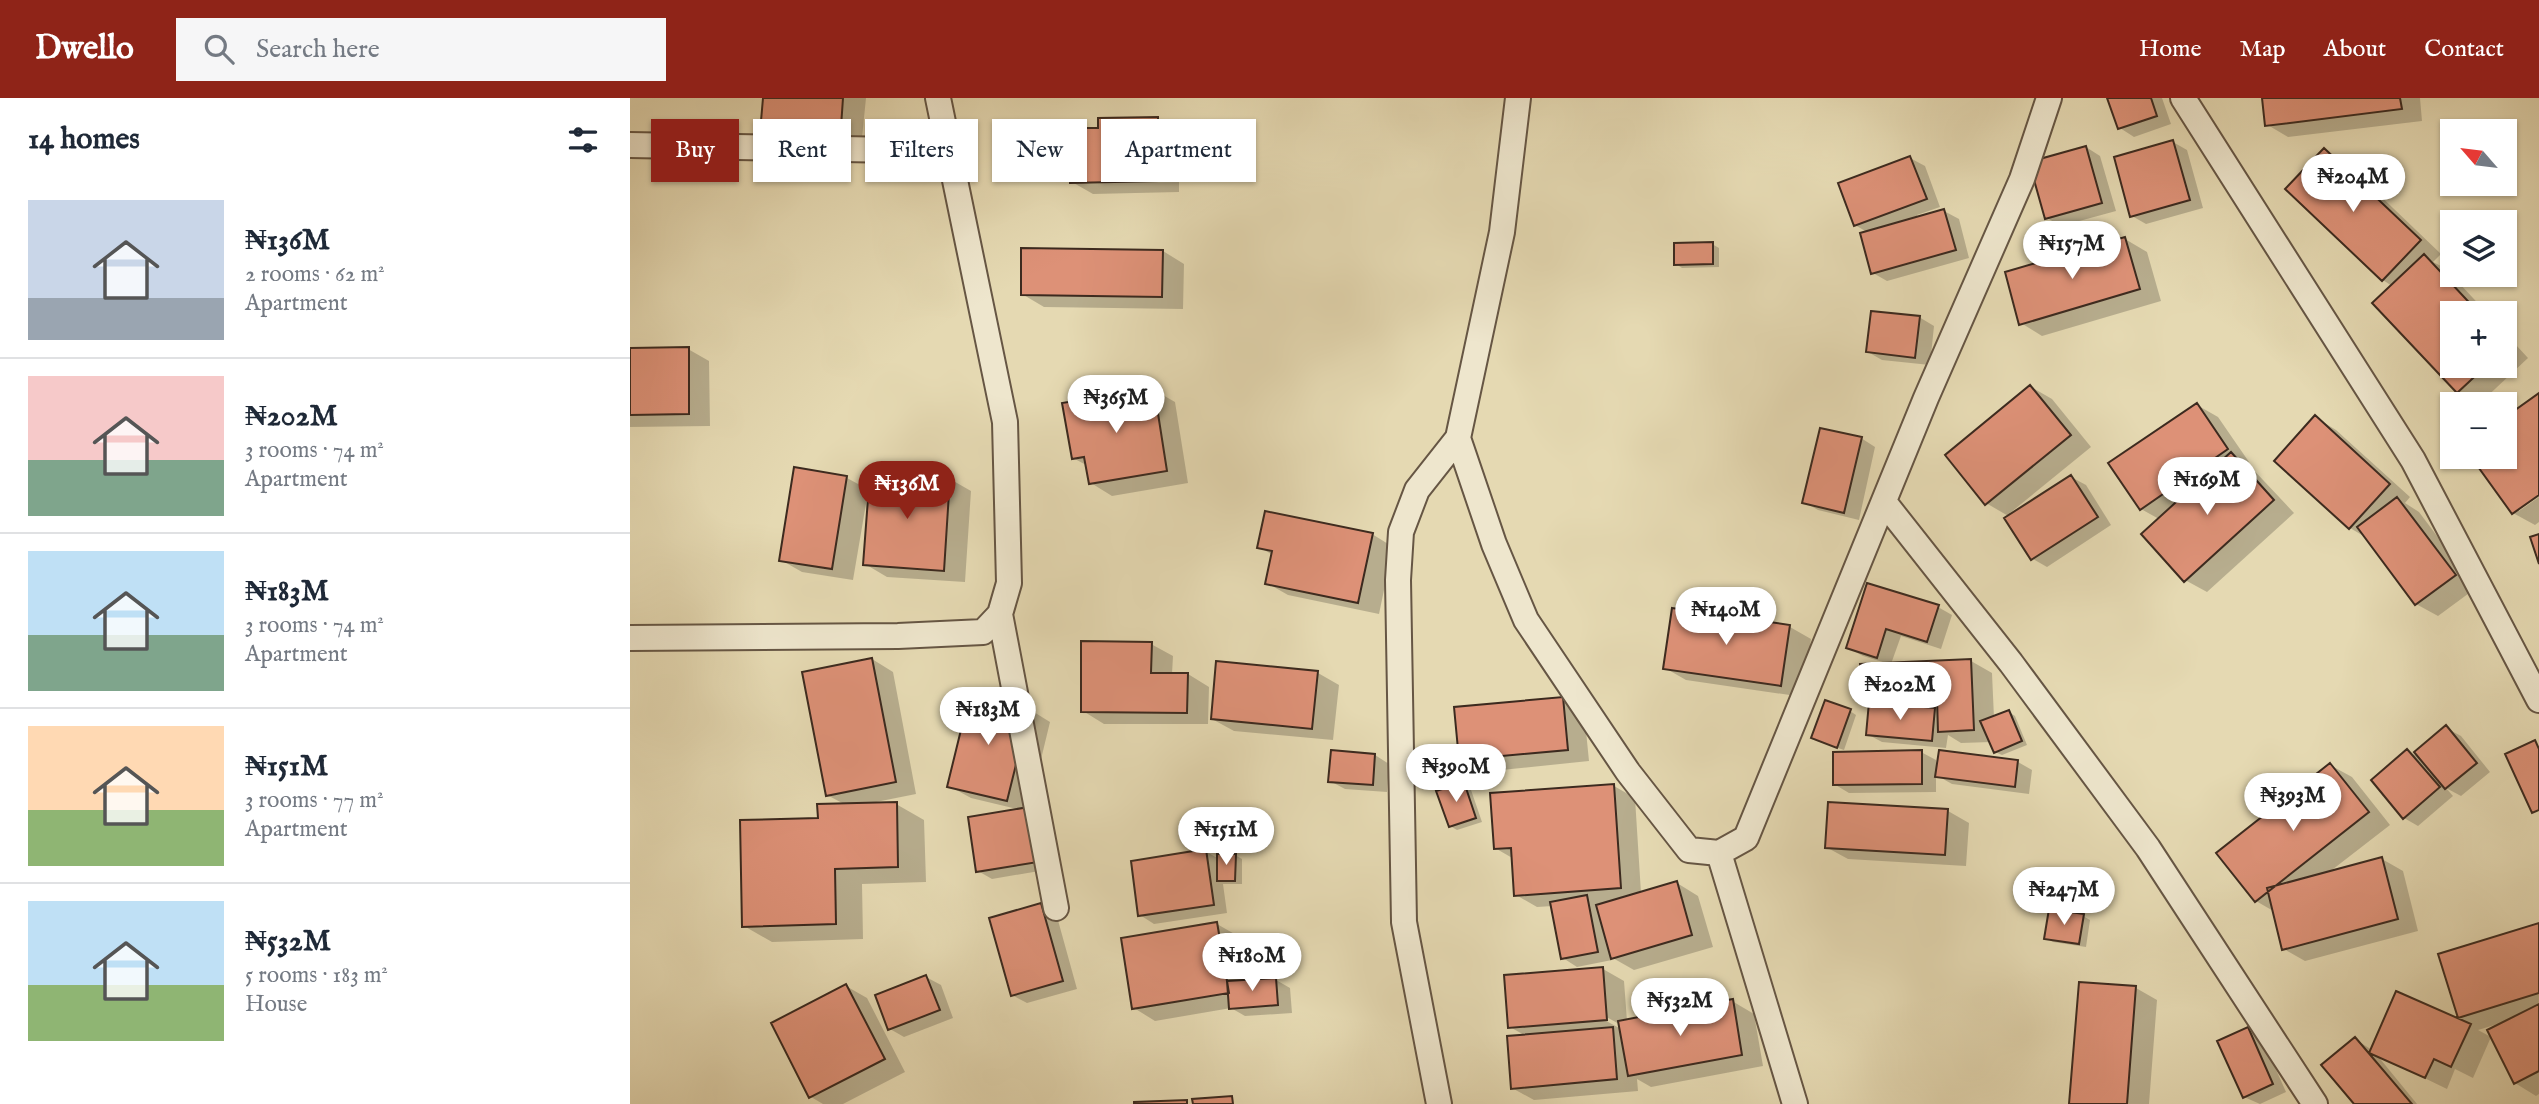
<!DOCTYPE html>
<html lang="en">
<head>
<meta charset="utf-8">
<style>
	:root { --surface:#fff; --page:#f6f6f7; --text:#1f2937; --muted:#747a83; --line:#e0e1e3; --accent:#8f2418 }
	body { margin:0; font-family:"IM FELL English",serif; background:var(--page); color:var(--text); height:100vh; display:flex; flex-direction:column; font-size:26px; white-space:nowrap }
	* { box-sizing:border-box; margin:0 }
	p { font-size:23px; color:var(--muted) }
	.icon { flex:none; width:38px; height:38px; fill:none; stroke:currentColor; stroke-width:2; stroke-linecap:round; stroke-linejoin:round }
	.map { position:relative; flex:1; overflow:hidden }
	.drawer { display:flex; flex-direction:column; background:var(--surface); width:630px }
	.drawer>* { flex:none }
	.top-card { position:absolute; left:21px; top:21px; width:665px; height:63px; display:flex; gap:14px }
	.needle { width:46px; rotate:298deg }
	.tools { position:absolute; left:1810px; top:21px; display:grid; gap:14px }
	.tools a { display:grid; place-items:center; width:77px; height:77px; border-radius:0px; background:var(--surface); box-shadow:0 2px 5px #0004; font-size:35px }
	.price { position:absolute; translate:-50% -60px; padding:0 16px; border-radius:24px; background:#fff; color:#222; font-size:23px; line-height:46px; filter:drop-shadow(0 2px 4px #0008) }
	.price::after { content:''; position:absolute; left:50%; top:42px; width:21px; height:16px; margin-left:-10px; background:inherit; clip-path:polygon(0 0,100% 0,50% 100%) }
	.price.on { background:var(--accent); color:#fff }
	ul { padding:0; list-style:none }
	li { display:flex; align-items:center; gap:21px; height:175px; padding:0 28px }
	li+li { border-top:2px solid var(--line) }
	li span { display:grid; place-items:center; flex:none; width:196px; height:140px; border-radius:0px; color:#555 }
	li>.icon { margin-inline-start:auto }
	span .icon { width:84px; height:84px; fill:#fffc; stroke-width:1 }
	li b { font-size:30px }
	h2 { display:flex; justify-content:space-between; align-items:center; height:84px; padding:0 28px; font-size:30px }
	.pill { padding:0 24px; border-radius:0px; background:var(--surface); box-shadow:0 2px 5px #0004; font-size:24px; line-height:63px }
	.pill.on { background:var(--accent); color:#fff }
	header { display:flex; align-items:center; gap:42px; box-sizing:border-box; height:98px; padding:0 35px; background:var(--accent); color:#fff }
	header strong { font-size:33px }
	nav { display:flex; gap:38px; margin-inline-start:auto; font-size:24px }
	.search { width:490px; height:63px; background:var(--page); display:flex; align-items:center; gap:18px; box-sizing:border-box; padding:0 24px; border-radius:0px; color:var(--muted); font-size:26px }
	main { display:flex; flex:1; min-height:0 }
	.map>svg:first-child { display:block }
	.shadow { fill:#0003; fill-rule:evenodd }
	.building { fill:#dd9177; stroke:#3c2a1f; stroke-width:2 }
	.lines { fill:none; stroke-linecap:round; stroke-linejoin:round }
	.minor-casing { stroke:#665644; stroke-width:28 }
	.minor { stroke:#eee6cd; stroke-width:24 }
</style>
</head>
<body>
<header>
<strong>Dwello</strong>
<div class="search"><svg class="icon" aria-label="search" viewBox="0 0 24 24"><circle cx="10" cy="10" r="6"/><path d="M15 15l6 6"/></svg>Search here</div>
<nav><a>Home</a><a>Map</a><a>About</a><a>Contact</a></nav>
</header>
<main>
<section class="drawer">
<h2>14 homes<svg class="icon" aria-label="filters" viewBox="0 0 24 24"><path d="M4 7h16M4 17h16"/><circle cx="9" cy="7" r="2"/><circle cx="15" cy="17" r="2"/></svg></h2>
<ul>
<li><span style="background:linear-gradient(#c9d6e8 70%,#9aa5b1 0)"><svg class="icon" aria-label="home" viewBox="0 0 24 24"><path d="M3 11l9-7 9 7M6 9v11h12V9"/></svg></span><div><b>₦136M</b><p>2 rooms · 62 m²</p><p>Apartment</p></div></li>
<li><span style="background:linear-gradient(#f6c9c9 60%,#7fa58c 0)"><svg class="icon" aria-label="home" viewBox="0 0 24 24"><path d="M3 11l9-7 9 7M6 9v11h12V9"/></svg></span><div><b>₦202M</b><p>3 rooms · 74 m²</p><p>Apartment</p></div></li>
<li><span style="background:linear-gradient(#bfe0f5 60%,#7fa58c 0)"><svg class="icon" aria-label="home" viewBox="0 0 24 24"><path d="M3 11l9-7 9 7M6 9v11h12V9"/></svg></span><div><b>₦183M</b><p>3 rooms · 74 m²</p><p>Apartment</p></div></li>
<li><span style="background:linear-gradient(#ffd9b3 60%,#8fb573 0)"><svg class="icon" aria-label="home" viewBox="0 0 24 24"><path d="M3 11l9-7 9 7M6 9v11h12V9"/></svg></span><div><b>₦151M</b><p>3 rooms · 77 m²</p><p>Apartment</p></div></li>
<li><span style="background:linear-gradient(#bfe0f5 60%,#8fb573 0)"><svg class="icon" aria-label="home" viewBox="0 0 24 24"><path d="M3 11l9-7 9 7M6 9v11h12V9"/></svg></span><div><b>₦532M</b><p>5 rooms · 183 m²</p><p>House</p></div></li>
</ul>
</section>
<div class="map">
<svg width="1909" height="1006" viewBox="0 0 1909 1006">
	<rect width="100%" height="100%" fill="#e5d9b2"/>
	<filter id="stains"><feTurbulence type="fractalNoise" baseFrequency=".00286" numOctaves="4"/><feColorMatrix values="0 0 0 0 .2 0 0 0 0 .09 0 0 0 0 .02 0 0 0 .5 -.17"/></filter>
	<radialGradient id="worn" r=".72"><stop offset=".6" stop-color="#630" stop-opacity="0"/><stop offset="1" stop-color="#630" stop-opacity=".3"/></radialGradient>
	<path class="shadow" d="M135,0H236L232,40L155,34L133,22Z
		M1479,0H1532L1541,26L1504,39L1490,30Z
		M1634,0H1790L1792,23L1658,39L1636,26Z
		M528,21L549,33V94L463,96L442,84Z
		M1543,44L1557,52L1573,110L1516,126L1502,118Z
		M1456,49L1470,58L1486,113L1431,128L1417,120Z
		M1695,53L1716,65L1811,156L1803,164L1815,170L1857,215H1822V268H1874V234L1898,260L1849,306L1828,293L1762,188L1753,182Z
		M1280,60L1295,68L1310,109L1287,117L1288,120L1314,113L1329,121L1339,160L1257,183L1243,175L1237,134L1225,127Z
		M1495,141L1517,154L1531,203L1412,238L1391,225Z
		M1082,146L1089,150V169L1052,170L1046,166Z
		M533,153L554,166L553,211L414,209L392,196Z
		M1289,219L1304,228L1300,267L1252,262L1238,254Z
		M0,251H58L79,263L80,328L0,329Z
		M1401,289L1422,301L1461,349L1380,415L1382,417L1441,379L1456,387L1481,427L1417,469L1403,461L1380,419L1356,405Z
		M524,292L545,304L558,385L482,398L461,385L458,368L443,360Z
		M1909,297V395L1889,409V413L1909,399V424L1905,427L1883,415L1843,359H1874Z
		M1567,307L1588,319L1619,364L1617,365L1664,415L1577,494L1555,482L1529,421L1511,411Z
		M1685,319L1706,332L1780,399L1775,405L1789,414L1846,490L1808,518L1786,506L1737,440L1720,430L1646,362Z
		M1231,340L1245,349L1229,422L1188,412L1174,404Z
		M166,371L217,380L241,393L242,376L320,381L341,393L335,484L257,479L235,466L241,395L238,394L223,482L172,474L151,462Z
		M742,436L763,449L749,516L658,497L637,485L643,457L629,449Z
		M1238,487L1308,509L1322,517L1311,551L1271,538L1261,566L1341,563L1362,575L1364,620L1379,614L1385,618L1397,647L1372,657L1365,654L1361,644L1331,645L1318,637L1316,650L1252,644L1237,636L1240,606L1234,602L1259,566L1233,558L1218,550Z
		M1043,512L1160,529L1181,541L1173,599L1056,582L1035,570Z
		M521,546L543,558L542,576H558L579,589L578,626H474L453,613Z
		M242,561L263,574L286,696L241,705V707L266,706L294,722L296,784L232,786L233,841L142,844L114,828L190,722L216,707L197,697Z
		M688,575L709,587L703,642L604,633L582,621Z
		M933,601L954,613L959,663L852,674L831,661Z
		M399,611L420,624L399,711L421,771L362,781L348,773L391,712L341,700L319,688Z
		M1220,613L1226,617L1214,652L1190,644Z
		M1816,630L1831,638L1860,674L1831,698L1816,690L1823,698L1788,728L1774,720L1778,653L1792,661Z
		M703,654L745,657L759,666L757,694L715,691L700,683Z
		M1291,654L1306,662V673L1388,664L1402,672L1399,696L1322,686L1306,677V694L1219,695L1204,686Z
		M1700,667L1722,679L1760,727L1698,775L1752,761L1773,773L1788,833L1675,863L1654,851L1645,814L1626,803Z
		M834,686L840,689L852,724L827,732L820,728Z
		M984,688L1005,700L1011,795L1047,785L1068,798L1083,849L1004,872L981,859L982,862L947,869L933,860L923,808L907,809L886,797L884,761L865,750Z
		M1318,713L1339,725L1336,768L1218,761L1196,749Z
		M575,753L589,761L605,757L612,761V786H593L597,815L524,826L510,817Z
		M411,807L426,815L447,891L397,905L382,897Z
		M1453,818L1460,822L1456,849L1423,844L1416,840Z
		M587,826L608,838L616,883L646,882L660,890L662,915L615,918L601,910L525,923L504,910Z
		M1909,826V996L1906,998L1885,985L1871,925L1848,932L1861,939L1843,980L1825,971L1817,991L1747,957L1787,1006H1727L1725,941L1742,952L1830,923L1810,857Z
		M973,871L994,883L997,923L1102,903L1124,916L1133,968L1021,989L1007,981L1008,993L904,1002L882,990L896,938L880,929ZM971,916L991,927V931L969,919Z
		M296,879L311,887L323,920L274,939L260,931Z
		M216,888L237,900L275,974L213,1006H193L181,999Z
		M1506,890L1527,902L1519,1006H1440Z
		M1617,931L1632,940L1656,994L1630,1006L1614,999Z"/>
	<path class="building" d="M133,0H213L211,29L131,23Z
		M1477,0H1521L1527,18L1488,31Z
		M1632,0H1770L1772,11L1635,28Z
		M528,19V83L440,85L439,30H468V20Z
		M1543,42L1560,102L1500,119L1484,59Z
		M1456,48L1472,105L1415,121L1399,64Z
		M1694,50L1791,142L1752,183L1655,91Z
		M1280,58L1297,101L1224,128L1208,85Z
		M1314,111L1326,152L1241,176L1230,135Z
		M1495,139L1510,191L1389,227L1375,174Z
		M1083,144V166L1044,167V145Z
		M391,150L533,152L532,199L391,197Z
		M1794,156L1849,215H1822V268H1856L1827,295L1742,205Z
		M1241,213L1290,218L1285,260L1236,254Z
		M59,249V316L0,317V250Z
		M1400,287L1441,337L1355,407L1315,357Z
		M524,290L537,373L459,386L454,359L442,361L432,305Z
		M1909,295V397L1882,416L1841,359H1874V320Z
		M1567,305L1598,351L1510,412L1478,365Z
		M1685,317L1760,386L1719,431L1644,363Z
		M1190,330L1232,339L1214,415L1172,405Z
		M1601,354L1644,402L1554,484L1511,436Z
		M164,369L217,378L202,471L149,463Z
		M240,374L320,379L314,473L233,467Z
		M1441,377L1468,419L1401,462L1374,420Z
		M1767,399L1826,477L1785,507L1727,429Z
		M635,413L743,435L728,505L635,486L642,453L627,450Z
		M1909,436V466L1900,439Z
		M1237,485L1309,507L1297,544L1256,531L1247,560L1216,550Z
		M1042,510L1160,527L1151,588L1033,571Z
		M451,543L522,544L521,575H558L557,615L451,614Z
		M242,560L266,684L196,698L172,574Z
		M1341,561L1344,632L1308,634L1307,600L1232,603L1230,566Z
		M586,563L688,573L682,631L581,621Z
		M340,595L400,610L377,703L317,689Z
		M933,599L938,652L829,662L824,609Z
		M1195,602L1221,611L1207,650L1181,640Z
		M1239,604L1305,610L1302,643L1236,637Z
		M1379,612L1392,643L1364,655L1350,623Z
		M1816,627L1847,665L1815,691L1784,654Z
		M1905,642L1909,651V712L1902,715L1875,656Z
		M1777,651L1810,689L1773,721L1741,682Z
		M701,652L745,656L743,687L698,684Z
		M1292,652V686L1203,687V654Z
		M1309,652L1388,662L1385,689L1305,679Z
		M1700,665L1739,714L1625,804L1586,755Z
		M834,684L846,720L819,729L806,693Z
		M984,686L991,790L884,798L881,750L864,751L860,695Z
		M267,704L268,769L205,771L206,826L112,829L110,722L188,720L187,706Z
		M1198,704L1318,711L1315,757L1195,750Z
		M399,709L408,764L346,774L338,719Z
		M576,751L584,807L508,818L501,763Z
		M587,756H606L605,783H587Z
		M1752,759L1768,821L1652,852L1637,790Z
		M1047,783L1062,837L981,861L966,807Z
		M957,797L968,854L931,861L920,804Z
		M411,805L433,883L381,898L359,820Z
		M1419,811L1454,816L1449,846L1414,841Z
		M587,824L599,895L502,911L491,840Z
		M1909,825V895L1828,920L1808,856Z
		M973,869L977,922L878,930L874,877Z
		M296,877L310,912L258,932L245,897Z
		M646,880L648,907L599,911L597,883Z
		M1449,884L1506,888L1497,1006H1439Z
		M216,886L255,961L179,1000L141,925Z
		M1766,893L1841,926L1821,969L1804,961L1795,980L1739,955Z
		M1103,901L1112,957L998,978L988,923Z
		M1909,906V973L1884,986L1857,932Z
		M983,929L987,981L881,991L877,938Z
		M1618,929L1643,986L1613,1000L1587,943Z
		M1725,939L1782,1006H1724L1691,967Z
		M602,998L603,1006H563L562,1001Z
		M557,1002V1006H504V1004Z"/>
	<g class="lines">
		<defs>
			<path id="minor" d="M1553,0L1783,362L1909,602
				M0,47L320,53
				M828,340L864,446L896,522L998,674L1059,752L1089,755L1116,740L1296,300L1392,81L1419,0
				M1254,404L1381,565L1518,750L1685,1006
				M370,516L426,810
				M0,540L268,538L353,534L370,516L379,485L375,324L308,0
				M1089,755L1165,1006
				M809,1006L774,824L768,482L771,434L787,392L828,340L872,134L888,0"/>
		</defs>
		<use href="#minor" class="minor-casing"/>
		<use href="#minor" class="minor"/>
	</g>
	<rect width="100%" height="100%" filter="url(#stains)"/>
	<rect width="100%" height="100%" fill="url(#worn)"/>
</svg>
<div class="tools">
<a><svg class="needle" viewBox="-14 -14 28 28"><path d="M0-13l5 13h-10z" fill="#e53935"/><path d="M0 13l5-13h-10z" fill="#747a83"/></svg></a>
<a><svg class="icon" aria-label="layers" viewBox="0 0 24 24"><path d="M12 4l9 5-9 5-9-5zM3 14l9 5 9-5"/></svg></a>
<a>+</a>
<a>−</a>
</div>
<b class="price" style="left:1723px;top:116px">₦204M</b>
<b class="price" style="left:1442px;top:183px">₦157M</b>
<b class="price" style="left:486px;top:337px">₦365M</b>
<b class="price" style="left:1577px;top:419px">₦169M</b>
<b class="price on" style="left:277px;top:423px">₦136M</b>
<b class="price" style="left:1096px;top:549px">₦140M</b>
<b class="price" style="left:1270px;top:624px">₦202M</b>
<b class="price" style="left:358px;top:649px">₦183M</b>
<b class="price" style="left:826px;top:706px">₦390M</b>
<b class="price" style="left:1663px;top:735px">₦393M</b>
<b class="price" style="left:596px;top:769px">₦151M</b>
<b class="price" style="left:1434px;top:829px">₦247M</b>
<b class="price" style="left:622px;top:895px">₦180M</b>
<b class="price" style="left:1050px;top:940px">₦532M</b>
<div class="top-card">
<a class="pill on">Buy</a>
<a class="pill">Rent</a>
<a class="pill">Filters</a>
<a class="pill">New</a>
<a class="pill">Apartment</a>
</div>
</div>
</main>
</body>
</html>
